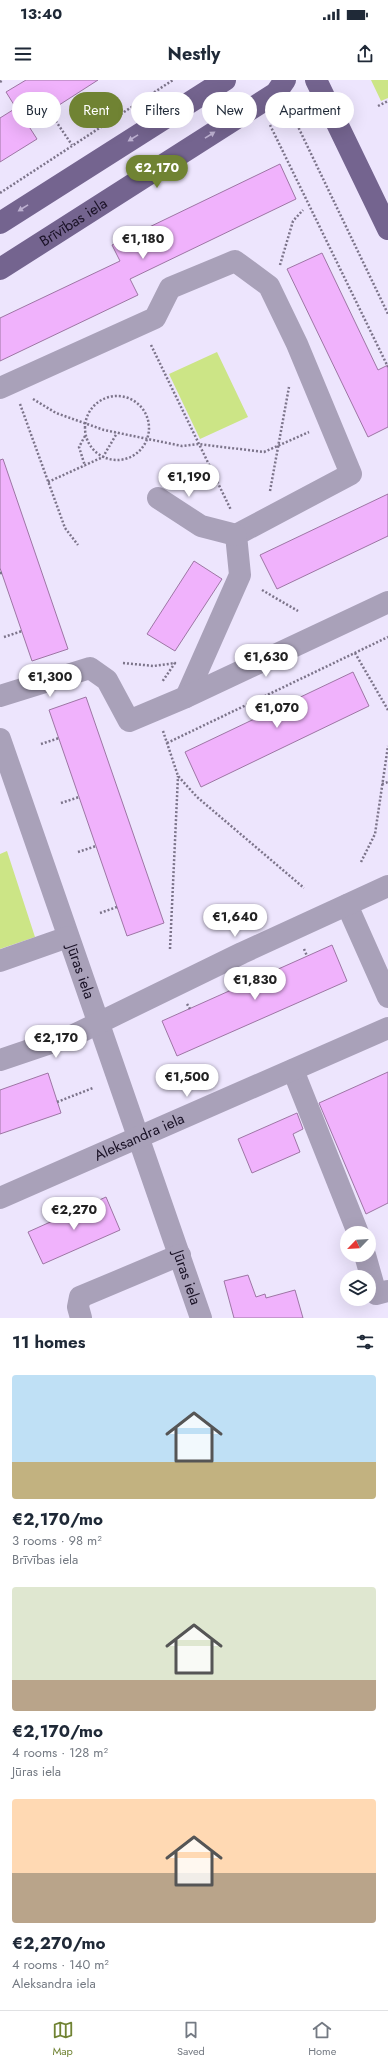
<!DOCTYPE html>
<html lang="en">
<head>
<meta charset="utf-8">
<style>
	:root { --surface:#fff; --page:#f2f2f3; --text:#1f2937; --muted:#747a83; --line:#e0e1e3; --accent:#708333 }
	body { margin:0; font-family:Jost,sans-serif; background:var(--page); color:var(--text); height:100vh; display:flex; flex-direction:column; font-size:15px; white-space:nowrap }
	* { box-sizing:border-box; margin:0 }
	p { font-size:13px; color:var(--muted) }
	.icon { flex:none; width:22px; height:22px; fill:none; stroke:currentColor; stroke-width:2; stroke-linecap:round; stroke-linejoin:round }
	.map { position:relative; height:1238px; overflow:hidden }
	.details { display:flex; flex-direction:column; background:var(--surface); flex:1 }
	.details>* { flex:none }
	.hud { position:absolute; left:12px; top:12px; width:364px; height:36px; display:flex; gap:8px }
	.needle { width:26px; rotate:245deg }
	.controls { position:absolute; left:340px; top:1146px; display:grid; gap:8px }
	.controls a { display:grid; place-items:center; width:36px; height:36px; border-radius:50%; background:var(--surface); box-shadow:0 4px 16px #0002; font-size:20px }
	.price { position:absolute; translate:-50% -34px; padding:0 9px; border-radius:14px; background:#fff; color:#222; font-size:13px; line-height:26px; filter:drop-shadow(0 1px 2px #0008) }
	.price::after { content:''; position:absolute; left:50%; top:24px; width:12px; height:9px; margin-left:-6px; background:inherit; clip-path:polygon(0 0,100% 0,50% 100%) }
	.price.current { background:var(--accent); color:#fff }
	ul { padding:0; list-style:none }
	li { display:grid; align-content:center; gap:8px; height:212px; padding:0 12px }
	li span { display:grid; place-items:center; height:124px; border-radius:4px; color:#555 }
	li>.icon { margin-inline-start:auto }
	span .icon { width:72px; height:72px; fill:#fffc; stroke-width:1 }
	li b { font-size:17px }
	h2 { display:flex; justify-content:space-between; align-items:center; height:48px; padding:0 12px; font-size:17px }
	.pill { padding:0 14px; border-radius:18px; background:var(--surface); box-shadow:0 4px 16px #0002; font-size:14px; line-height:36px }
	.pill.current { background:var(--accent); color:#fff }
	.status { display:flex; justify-content:space-between; align-items:center; height:28px; padding:0 20px; background:var(--surface); direction:ltr }
	.status svg { height:11px; fill:currentColor }
	header { display:flex; justify-content:space-between; align-items:center; height:52px; padding:0 12px; background:var(--surface); font-size:18px; font-weight:700 }
	.tabs { display:flex; justify-content:space-around; align-items:center; height:56px; border-top:1px solid var(--line); background:var(--surface); font-size:11px; color:var(--muted) }
	.tabs a { display:grid; justify-items:center; gap:2px }
	.tabs .current { color:var(--accent) }
	.map>svg:first-child { display:block }
	.green { fill:#cce586 }
	.building { fill:#f0b2fc; stroke:#9d76a4 }
	.lines { fill:none; stroke-linecap:round; stroke-linejoin:round }
	.path { stroke:#7c748a; stroke-width:2.5; stroke-dasharray:2 2; stroke-linecap:butt }
	.minor { stroke:#a9a1b9; stroke-width:22 }
	.major { stroke:#74648f; stroke-width:22 }
	.oneway { fill:#bdb1d1 }
	.labels { text-anchor:middle; dominant-baseline:central; stroke-width:3; stroke-linejoin:round; paint-order:stroke }
	.street-label { font-size:15px; fill:#191125; stroke:#ede5fd }
</style>
</head>
<body>
<div class="status"><b>13:40</b><svg viewBox="0 0 49 12"><path d="M0 12V9h3v3zM5 12V6h3v6zM10 12V3h3v9zM15 12V0h3v12zM26 1h20v11H26zM47 4h2v5h-2z"/></svg></div>
<header><svg class="icon" aria-label="menu" viewBox="0 0 24 24"><path d="M4 6h16M4 12h16M4 18h16"/></svg>Nestly<svg class="icon" aria-label="share" viewBox="0 0 24 24"><path d="M12 15V3M7 8l5-5 5 5M5 13v7h14v-7"/></svg></header>
<div class="map">
<svg width="388" height="1238" viewBox="0 0 388 1238">
	<rect width="100%" height="100%" fill="#ede5fd"/>
	<path class="green" d="M371,0H388V18L381,21Z
		M217,272L248,337L200,359L169,294Z
		M7,771L35,857L0,869V774Z"/>
	<path class="building" d="M26,0H98L28,45L37,59L0,82V38L16,28L6,12Z
		M280,84L296,119L130,199L138,215L0,281V238L120,181L112,165Z
		M322,173L378,290L388,285V347L368,357L287,189Z
		M3,379L68,569L32,581L0,488V380Z
		M388,414V456L277,509L260,475Z
		M194,481L222,499L175,571L147,554Z
		M353,592L369,626L201,707L185,672Z
		M86,617L164,843L127,856L49,630Z
		M332,865L347,901L177,976L162,941Z
		M388,992V1123L366,1134L319,1023Z
		M48,993L61,1033L0,1054V1010Z
		M297,1033L303,1049L293,1054L300,1072L252,1093L238,1059Z
		M106,1117L120,1150L43,1184L28,1152Z
		M248,1195L256,1217L265,1214L266,1218L295,1210L303,1238H234L224,1201Z"/>
	<g class="lines">
		<path class="path" d="M0,2L3,0
			M378,26L388,21
			M290,30L388,234
			M49,31L72,65
			M270,45L388,287
			M0,113L173,0
			M280,185L293,141L303,130
			M151,265L231,430
			M85 348a32 32 0 1 1 64 0a32 32 0 1 1-64 0Z
			M33,319L56,333L104,350L182,366L198,364L264,372L309,352
			M20,324L65,448L78,465
			M85,356L79,367L85,386
			M48,402L103,377L117,353
			M270,411L289,307
			M0,493H2
			M262,510L298,531
			M4,557L22,551
			M355,573L388,630
			M123,583L154,586L175,583L162,602
			M163,651L178,696L197,717L304,808
			M167,663L388,557
			M41,664L59,658
			M382,704L388,702
			M61,723L79,717
			M78,772L96,766
			M361,782L375,754L388,666
			M100,833L117,827
			M170,869L178,696
			M304,869L307,876
			M245,897L248,903
			M187,924L190,929
			M57,1022L93,1008"/>
		<g class="minor">
			<path d="M0,308L155,238L170,208L235,181L269,206L297,264L351,394L236,455L240,495L186,617"/>
			<path d="M158,418L201,446L236,455"/>
			<path d="M0,616L90,588L107,600L129,641L186,617L388,522"/>
			<path id="s1" d="M0,659L201,1238"/>
			<path d="M347,825L388,917"/>
			<path d="M0,881L68,857"/>
			<path d="M0,980L74,955L242,873L388,806"/>
			<path d="M293,990L358,1153"/>
			<path id="s2" d="M0,1118L388,948"/>
			<path d="M365,1175L376,1214L388,1211"/>
			<path d="M81,1238L78,1227L80,1217L180,1175"/>
		</g>
		<g class="major">
			<path d="M316,0L388,149"/>
			<path d="M0,143L225,0"/>
			<path id="s3" d="M0,189L276,13L285,0"/>
		</g>
	</g>
	<defs><path id="oneway-solid" d="M-6-.8H1V-3.2L6.5 0L1 3.2V.8H-6Z"/></defs>
	<g class="oneway">
		<use href="#oneway-solid" transform="translate(210 55) rotate(-32)"/>
		<use href="#oneway-solid" transform="translate(133 58) rotate(148)"/>
		<use href="#oneway-solid" transform="translate(23 128) rotate(148)"/>
	</g>
	<g class="labels">
		<g class="street-label">
			<text stroke="none"><textPath href="#s3" startOffset="87">Brīvības iela</textPath></text>
			<text stroke="none"><textPath href="#s1" startOffset="246">Jūras iela</textPath></text>
			<text stroke="none"><textPath href="#s2" startOffset="152">Aleksandra iela</textPath></text>
			<text stroke="none"><textPath href="#s1" startOffset="570">Jūras iela</textPath></text>
		</g>
	</g>
</svg>
<div class="controls">
<a><svg class="needle" viewBox="-14 -14 28 28"><path d="M0-13l5 13h-10z" fill="#e53935"/><path d="M0 13l5-13h-10z" fill="#747a83"/></svg></a>
<a><svg class="icon" aria-label="layers" viewBox="0 0 24 24"><path d="M12 4l9 5-9 5-9-5zM3 14l9 5 9-5"/></svg></a>
</div>
<b class="price current" style="left:157px;top:109px">€2,170</b>
<b class="price" style="left:143px;top:180px">€1,180</b>
<b class="price" style="left:189px;top:418px">€1,190</b>
<b class="price" style="left:266px;top:598px">€1,630</b>
<b class="price" style="left:50px;top:618px">€1,300</b>
<b class="price" style="left:277px;top:649px">€1,070</b>
<b class="price" style="left:235px;top:858px">€1,640</b>
<b class="price" style="left:255px;top:921px">€1,830</b>
<b class="price" style="left:56px;top:979px">€2,170</b>
<b class="price" style="left:187px;top:1018px">€1,500</b>
<b class="price" style="left:74px;top:1151px">€2,270</b>
<div class="hud">
<a class="pill">Buy</a>
<a class="pill current">Rent</a>
<a class="pill">Filters</a>
<a class="pill">New</a>
<a class="pill">Apartment</a>
</div>
</div>
<section class="details">
<h2>11 homes<svg class="icon" aria-label="filters" viewBox="0 0 24 24"><path d="M4 7h16M4 17h16"/><circle cx="9" cy="7" r="2"/><circle cx="15" cy="17" r="2"/></svg></h2>
<ul>
<li><span style="background:linear-gradient(#bfe0f5 70%,#c2b280 0)"><svg class="icon" aria-label="home" viewBox="0 0 24 24"><path d="M3 11l9-7 9 7M6 9v11h12V9"/></svg></span><div><b>€2,170/mo</b><p>3 rooms · 98 m²</p><p>Brīvības iela</p></div></li>
<li><span style="background:linear-gradient(#dfe7d0 75%,#b9a48a 0)"><svg class="icon" aria-label="home" viewBox="0 0 24 24"><path d="M3 11l9-7 9 7M6 9v11h12V9"/></svg></span><div><b>€2,170/mo</b><p>4 rooms · 128 m²</p><p>Jūras iela</p></div></li>
<li><span style="background:linear-gradient(#ffd9b3 60%,#b9a48a 0)"><svg class="icon" aria-label="home" viewBox="0 0 24 24"><path d="M3 11l9-7 9 7M6 9v11h12V9"/></svg></span><div><b>€2,270/mo</b><p>4 rooms · 140 m²</p><p>Aleksandra iela</p></div></li>
</ul>
</section>
<nav class="tabs">
<a class="current"><svg class="icon" aria-label="map" viewBox="0 0 24 24"><path d="M3 6l6-2 6 2 6-2v14l-6 2-6-2-6 2zM9 4v14M15 6v14"/></svg>Map</a>
<a><svg class="icon" aria-label="saved" viewBox="0 0 24 24"><path d="M7 4h10v16l-5-4-5 4z"/></svg>Saved</a>
<a><svg class="icon" aria-label="home" viewBox="0 0 24 24"><path d="M3 11l9-7 9 7M6 9v11h12V9"/></svg>Home</a>
</nav>
</body>
</html>
